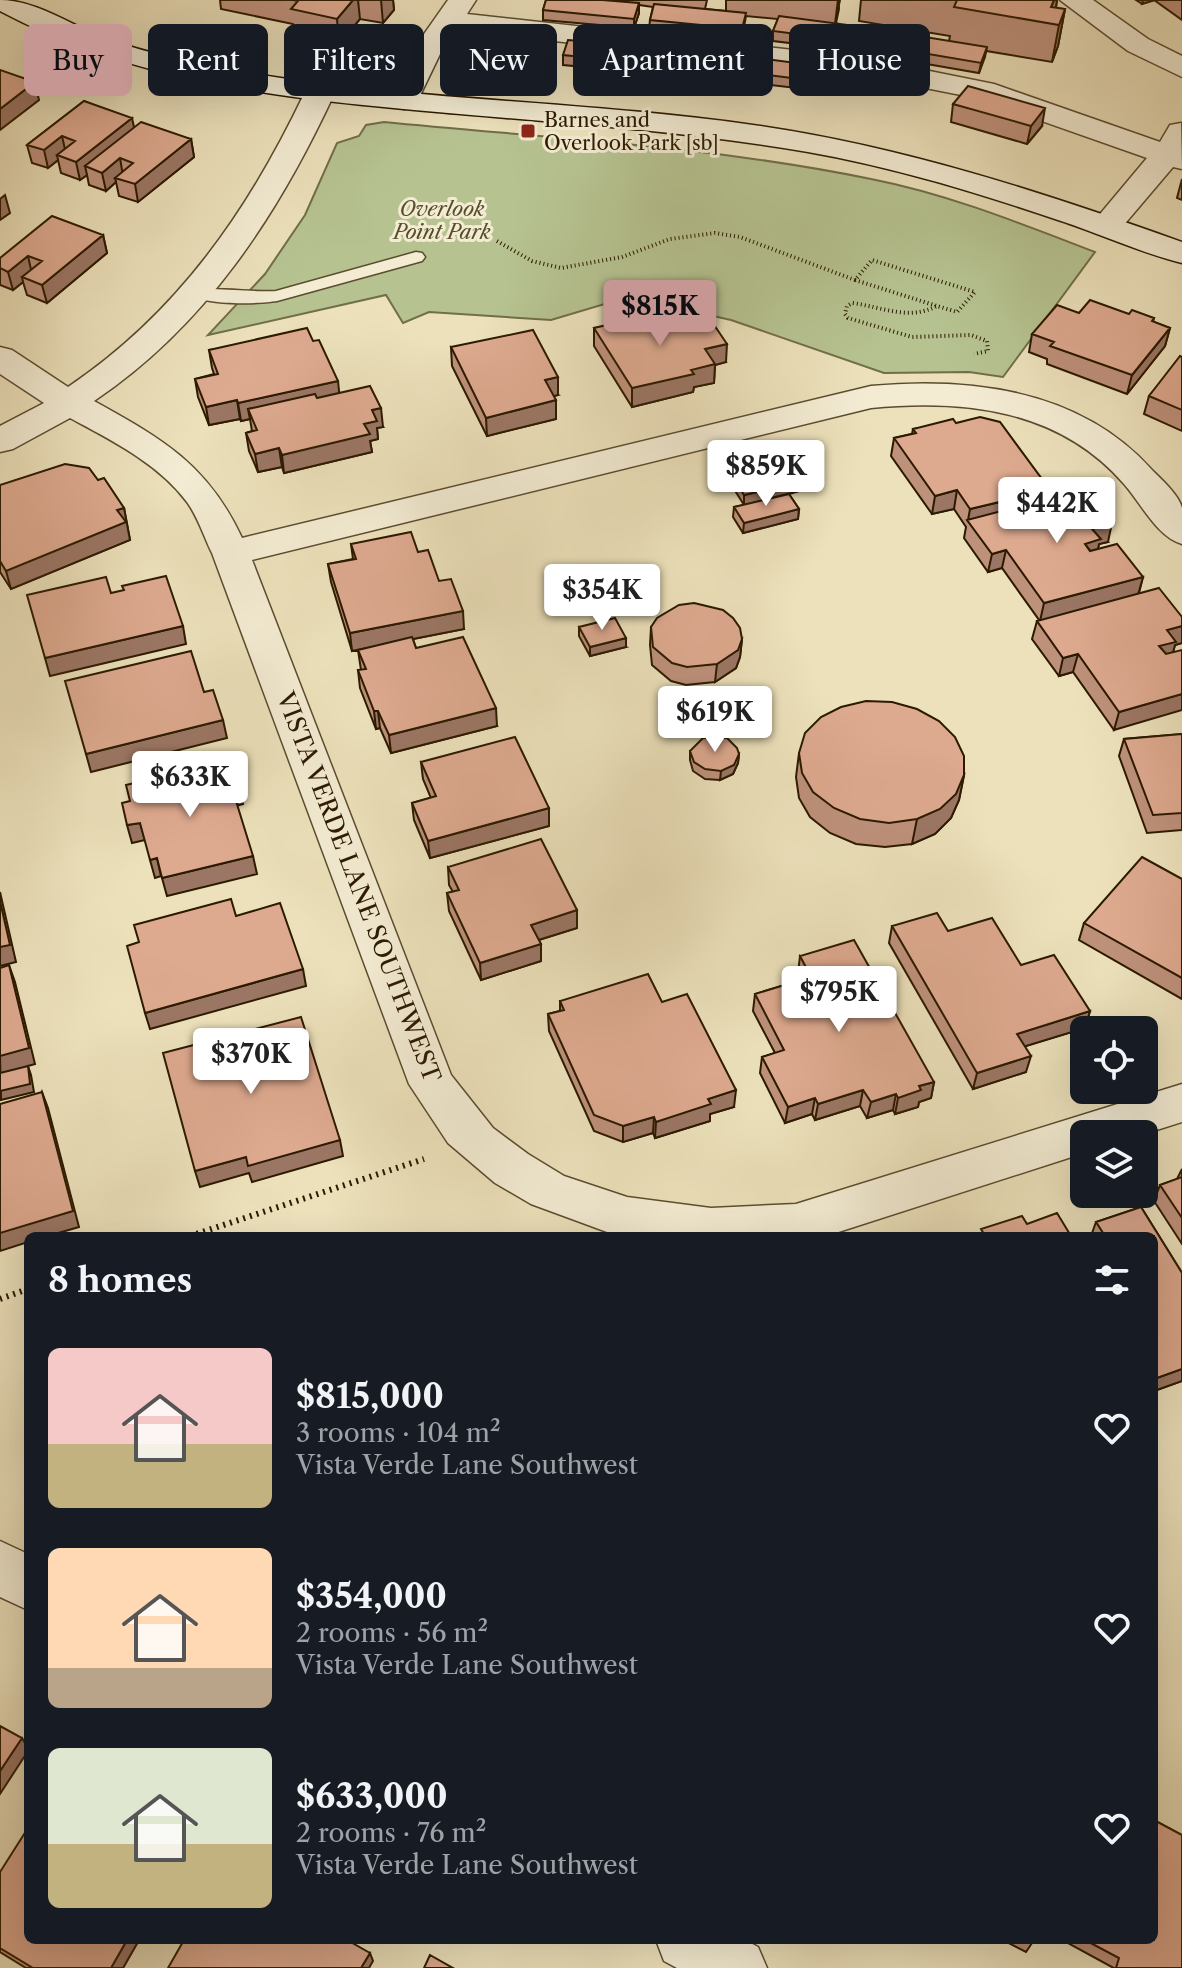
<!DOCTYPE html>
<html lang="en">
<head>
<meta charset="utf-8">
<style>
	:root { --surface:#171b24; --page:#242831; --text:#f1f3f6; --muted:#9ea1a6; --accent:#c59692 }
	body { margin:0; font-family:"Libre Caslon Text",serif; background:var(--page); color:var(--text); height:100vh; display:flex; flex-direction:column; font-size:30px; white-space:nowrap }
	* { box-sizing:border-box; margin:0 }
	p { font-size:26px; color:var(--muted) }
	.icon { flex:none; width:44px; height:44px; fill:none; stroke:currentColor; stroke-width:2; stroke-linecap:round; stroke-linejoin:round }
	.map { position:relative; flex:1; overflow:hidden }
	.panel { position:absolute; left:24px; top:1232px; width:1134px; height:712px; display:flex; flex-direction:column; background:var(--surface); border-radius:12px; box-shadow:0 8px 32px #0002 }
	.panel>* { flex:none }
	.top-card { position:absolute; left:24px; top:24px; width:1134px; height:72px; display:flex; gap:16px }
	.fabs { position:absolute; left:1070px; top:1016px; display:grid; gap:16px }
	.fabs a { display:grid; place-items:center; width:88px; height:88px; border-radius:12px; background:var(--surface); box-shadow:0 8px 32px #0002; font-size:40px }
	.price { position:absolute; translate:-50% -68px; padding:0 18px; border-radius:8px; background:#fff; color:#222; font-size:26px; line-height:52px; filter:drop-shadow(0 2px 4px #0008) }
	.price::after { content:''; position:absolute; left:50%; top:48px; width:24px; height:18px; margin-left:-12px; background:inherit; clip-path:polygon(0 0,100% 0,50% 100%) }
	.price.active { background:var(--accent); color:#111 }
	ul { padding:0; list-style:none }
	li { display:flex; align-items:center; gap:24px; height:200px; padding:0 24px }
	li span { display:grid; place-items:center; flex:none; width:224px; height:160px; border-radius:12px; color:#555 }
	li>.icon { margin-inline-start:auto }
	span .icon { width:96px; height:96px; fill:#fffc; stroke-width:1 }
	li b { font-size:34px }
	h2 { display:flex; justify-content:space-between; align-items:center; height:96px; padding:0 24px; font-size:34px }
	.chip { padding:0 28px; border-radius:12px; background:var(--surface); box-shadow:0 8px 32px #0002; font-size:28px; line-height:72px }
	.chip.active { background:var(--accent); color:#111 }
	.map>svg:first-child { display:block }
	.green { fill:#b6c391; stroke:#716e48; stroke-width:2 }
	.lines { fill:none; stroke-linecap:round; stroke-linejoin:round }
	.lane-casing { stroke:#5c4c2f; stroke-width:3 }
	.street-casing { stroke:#5c4c2f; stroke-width:3 }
	.secondary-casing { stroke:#2c1a00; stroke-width:3 }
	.path-far1 { stroke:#2c1a00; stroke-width:4; stroke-dasharray:1 3; stroke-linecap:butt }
	.path { stroke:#2c1a00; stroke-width:6; stroke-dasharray:2 5; stroke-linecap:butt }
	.lane { fill:#f3ecd3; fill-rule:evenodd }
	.street { fill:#f3ecd3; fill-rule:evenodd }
	.secondary { fill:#f3ecd3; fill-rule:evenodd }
	.wall { fill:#be917b; stroke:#2c1a00; stroke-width:2 }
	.shaded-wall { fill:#9b7664; stroke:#2c1a00; stroke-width:2 }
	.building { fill:#dda98f; stroke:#2c1a00; stroke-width:2 }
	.poi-dot { fill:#8f2418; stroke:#f3ecd3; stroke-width:3 }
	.labels { text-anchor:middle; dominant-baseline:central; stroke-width:6; stroke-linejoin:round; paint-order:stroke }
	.far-poi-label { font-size:20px; fill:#2c1a00; stroke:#f3ecd3; text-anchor:start }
	.far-park-label { font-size:20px; font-style:italic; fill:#554d2c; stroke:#f3ecd3 }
	.street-label { font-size:24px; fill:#2c1a00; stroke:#f3ecd3 }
</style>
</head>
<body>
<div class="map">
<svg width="1182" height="1968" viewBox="0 0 1182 1968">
	<rect width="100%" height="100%" fill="#ece1bb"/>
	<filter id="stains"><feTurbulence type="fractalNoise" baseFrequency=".0025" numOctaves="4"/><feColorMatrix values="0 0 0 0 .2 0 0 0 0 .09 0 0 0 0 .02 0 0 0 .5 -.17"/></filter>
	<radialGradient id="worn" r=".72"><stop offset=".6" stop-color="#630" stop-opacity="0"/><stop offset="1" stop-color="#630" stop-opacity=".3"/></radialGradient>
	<path class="green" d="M384,122C546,138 711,146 871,179C948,194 1022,224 1095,252L1003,377L969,372L884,373L731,320L628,297L551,320L429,312L403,323L386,295L208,335L265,274L305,215L337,143L359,136L366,125Z"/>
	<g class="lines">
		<defs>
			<path id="lane" d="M416,252L422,253L425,257L422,261L277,301C258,304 202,306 189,293C198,285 256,293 276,291Z"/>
			<path id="street" d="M448,0H476L467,14L865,58L994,84L1160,142L1170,125L1181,123L1182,169L1173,167L1117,233L1106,236L1095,233L1090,226L1147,158L976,98L865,76L456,30L440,54L415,106L404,109L393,106L389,100L410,54Z
				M1060,0H1093L1148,39L1182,56V77L1128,51Z
				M320,83L331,86L335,92C279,213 207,325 94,401C163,439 208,465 242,538L871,386C971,377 1081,390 1152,470C1161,479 1179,495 1182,508C1182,518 1182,534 1182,544C1157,537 1141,503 1124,484C1059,409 964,399 871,408L252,560L451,1075L493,1128L528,1154L564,1176L627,1197L711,1208L796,1204L1182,1084V1122L1144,1134H1084V1153L826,1236H618L531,1204L495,1183L448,1143L409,1084L212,553C204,537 198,517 187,502C159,464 111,440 70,418L13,449L0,452V426L44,403L0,374V347L12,350L68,387C178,313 249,210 305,92L309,86Z
				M0,1541L28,1554V1610L0,1597Z
				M656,1940H745L758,1947L767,1968H677L664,1961Z"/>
			<path id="secondary" d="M0,0C37,0 72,26 107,39C153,55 201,65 250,73C416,101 586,101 753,125C901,146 1042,192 1182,242V263C1141,253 1101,234 1061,221C978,193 894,167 808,152C685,131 561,123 437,112C287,99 135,83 0,11Z"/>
		</defs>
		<use href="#lane" class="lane-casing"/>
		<use href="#street" class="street-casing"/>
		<use href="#secondary" class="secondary-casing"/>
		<path class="path-far1" d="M497,241L532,261L561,268L622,257L670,239L715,233L740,237L855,280L872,260L975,292L957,312L937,306C908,321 883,307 852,303L847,306L845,314L848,318L912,337L971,335L987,341L988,351L974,354
			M855,280L937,306"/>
		<path class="path" d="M190,1236L424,1159
			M0,1299L28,1289"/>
		<use href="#lane" class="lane"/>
		<use href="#street" class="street"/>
		<use href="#secondary" class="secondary"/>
	</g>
	<path class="wall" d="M220,0H393L394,10L383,23L360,19L339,44L294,34L293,24L221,9Z
		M546,0H707L705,9L726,11V0H838L839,9L836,23L870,37L865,52L773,41V31L778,19L746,16L742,38L649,29L650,20L653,7L639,5V13L634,28L543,20V10Z
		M861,0H1057L1056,8L1065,9L1058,46L1052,62L986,51L979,73L886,57L887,47L949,41L950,36L859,21Z
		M1136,0H1182V20L1154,0L1142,4Z
		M563,55L645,57L640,72L563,65Z
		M734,55L730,80L652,73V63Z
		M827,67L826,76L822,91L744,82V72Z
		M84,101L134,128L191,139L194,157L138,202L119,196L116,182L106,191L89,185L87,175L80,180L61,173L58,160L48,168L32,163L27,145Z
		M953,104L1042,126L1027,144L951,122Z
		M1182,179V200L1177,198Z
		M103,235L107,253L47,303L27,295L23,282L13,290L0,285V258Z
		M1079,313L1129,314L1154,318L1153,322L1170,328L1165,346L1127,394L1047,364V359L1029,352L1032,334Z
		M687,321L726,362L715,365L714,383L694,387L693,392L632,407L594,346V328Z
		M313,341L339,393L383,427L377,428L378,439L370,441L372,452L284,473L282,467L258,472L249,451L246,433L252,431L250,419L241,421L240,419L209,425L198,397L195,379L214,374L212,368L209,350Z
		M451,347L558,395L554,396L556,419L487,436L452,366Z
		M1182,357V431L1144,414L1149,396Z
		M956,423L1050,490L1048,499L1108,542L1099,544L1098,549L1143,577L1139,593L1182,617V643L1175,645L1173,652L1114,730L1073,672L1059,676L1032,639L1037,621L1039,620L1002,568L988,572L964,538L966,527L954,509L932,514L891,456L894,438L912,434L913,429Z
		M735,480L799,491L789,494L799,509L798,519L743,533L733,517L734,507L744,505L734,489Z
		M0,485L124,508L130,540L11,589L0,572Z
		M351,544L418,552L439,581L464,629L413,639L416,648L497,726L391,753L380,728L376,729L360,688L358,670H361L358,650L362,649L352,651L331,582L328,564L353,559Z
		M579,627L626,647L590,656L579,636Z
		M651,627L742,639L740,657L736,668L715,682L686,685L671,681L652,665L650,645Z
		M1182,734V830L1147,833L1119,756L1124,739Z
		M690,751L739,754L738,763L733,774L720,780L705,779L693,771L690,760Z
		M799,753L964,775L959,800L951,818L935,834L912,844L885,847L856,844L830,833L810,817L799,798L796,777Z
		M421,762L549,808V826L430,858L414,820L412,803L431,798L423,779Z
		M448,867L577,910V928L539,940L541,961L481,980L449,911L447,893L453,892L449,885Z
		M1182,879V999L1079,940L1084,923Z
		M892,926L948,931L1021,965L1090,1011L1085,1028L1025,1046L1026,1072L973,1089L889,943Z
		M800,956L934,1082L931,1098L919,1102L918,1107L895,1114L893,1110L867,1118L860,1106L815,1120L812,1114L785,1123L760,1073L762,1057L775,1053L753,1011L755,994L802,980L798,973Z
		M560,1001L662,1002L734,1107L710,1114V1121L655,1138L653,1133L623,1142L594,1131L549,1031L548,1014L560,1011Z
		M1182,1169V1244L1154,1201L1160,1185L1177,1179Z
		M1141,1207L1182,1273V1381L1154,1391V1236H1091L1096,1222Z
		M0,1872L139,1940L123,1968H26L0,1952Z
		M1003,1940H1034L1026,1952Z
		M1064,1940H1154L1182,1968H1111L1112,1967L1064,1941Z"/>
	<path class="shaded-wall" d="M353,0H358L360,19L339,44L337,19Z
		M381,0H393L394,10L383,23Z
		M838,0H840L835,24Z
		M1054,0H1057L1054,20L1051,7Z
		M1143,0H1155L1142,4Z
		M639,3V13L634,28V19Z
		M1065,9L1058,46L1052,62L1059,25Z
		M871,28L870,37L865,52L866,43Z
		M645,47V57L640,72V63Z
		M987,47L985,57L979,73L981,63Z
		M827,67L826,76L822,91L823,82Z
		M35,82L39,100L0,130V109Z
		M1045,108L1042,126L1027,144L1031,126Z
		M132,118L136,136L85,166L87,175L80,180L76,162Z
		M62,136L66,154L57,155L58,160L48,168L44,150Z
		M191,139L194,157L138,202L135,184Z
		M120,158L123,176L115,178L116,182L106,191L102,173Z
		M5,195L10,213L0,220V199Z
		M103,235L107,253L47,303L42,285Z
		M28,256L32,274L22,277L23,282L13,290L8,272Z
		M1170,328L1165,346L1127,394L1132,375Z
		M727,344L726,362L715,365L714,383L694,387L693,392L632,407V388L691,370L705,349Z
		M558,377V395L546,398L545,380Z
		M338,381L340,400L248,409L250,419L241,421L238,403Z
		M237,400L240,419L209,425L206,407Z
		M556,400V419L487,436L486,418Z
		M381,408L383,427L377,428L378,439L370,441L372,452L284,473L282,455L364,424L372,410Z
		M279,448L282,467L258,472L255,454Z
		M800,482L799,491L744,505V495Z
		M957,490L954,509L932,514L935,496Z
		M1050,490L1046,508L968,520L970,509Z
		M124,508L130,540L11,589L6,571L117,510Z
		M799,509L798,519L743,533L744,523Z
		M1112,523L1108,542L1099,544L1096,558L1085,544L1092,529Z
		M1006,550L1002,568L988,572L992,554Z
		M1143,577L1138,595L1040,621L1044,603Z
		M463,611L464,629L352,651L350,633Z
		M183,626L186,644L50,676L45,658Z
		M1182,626V643L1175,645L1171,660L1159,646L1167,630Z
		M626,638V647L590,656V647Z
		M742,639L740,657L736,668L715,682L717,664Z
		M1078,654L1073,672L1059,676L1063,658Z
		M1182,694V710L1114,730L1119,712Z
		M496,708L497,726L391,753L389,735Z
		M374,711H378L380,728L376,729Z
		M223,720L227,738L91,772L86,754Z
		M739,754L738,763L733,774L720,780L721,771Z
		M964,775L959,800L951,818L935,834L912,844L917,819Z
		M239,786L243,804L236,806L232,788Z
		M549,808V826L430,858L428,841Z
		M140,823L145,840L132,843L127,825Z
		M253,856L257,874L167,896L162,878Z
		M157,858L161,876L155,878L150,860Z
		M0,892L16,962L0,966Z
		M577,910V928L532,942L531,925Z
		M541,944V961L481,980L480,963Z
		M9,965L15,982L35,1064L28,1066L31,1075L34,1092L1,1100L0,1056Z
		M303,969L306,986L150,1029L145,1013Z
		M1090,1011L1085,1028L1013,1050L1017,1034Z
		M1031,1056L1026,1072L973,1089L977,1073Z
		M934,1082L931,1098L919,1102L918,1107L895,1114L898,1098L919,1086Z
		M736,1090L734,1107L710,1114V1121L655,1138L656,1122L708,1099Z
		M863,1090L860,1106L815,1120L818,1104Z
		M42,1092L48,1108L79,1227L48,1236H28V1242L0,1251V1233Z
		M896,1094L893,1110L867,1118L871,1102Z
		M815,1098L812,1114L785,1123L788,1107Z
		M654,1117L653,1133L623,1142V1126Z
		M340,1140L343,1156L252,1182L249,1173L200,1187L195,1171L246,1157Z
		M1182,1369V1381L1154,1391V1379Z
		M22,1738L28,1748V1751L0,1794V1771Z
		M127,1940H139L123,1968H111Z
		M370,1953L373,1961L369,1968H361Z"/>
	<path class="building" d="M293,0H353L337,19L291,9L298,1Z
		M546,0H602L639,3L634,19L543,10Z
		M957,0H1054L1051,7L1065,9L1059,25L954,7Z
		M654,4L746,13L742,29L650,20Z
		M779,16L871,28L866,43L773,31Z
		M894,32L987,47L981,63L887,47Z
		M568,40L645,47L640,63L563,55Z
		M657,48L734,55L731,71L652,63Z
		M750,57L827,67L823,82L744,72Z
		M0,70L35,82L0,109Z
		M968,86L1045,108L1031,126L953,104Z
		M84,101L132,118L76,162L57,155L75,141L62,136L44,150L27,145Z
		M141,122L191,139L135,184L115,178L133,163L120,158L102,173L85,166Z
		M52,216L103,235L42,285L22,277L42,261L28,256L8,272L0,268V258Z
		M1090,300L1129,314L1132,310L1154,318L1152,321L1170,328L1132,375L1050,346L1054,342L1032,334L1057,305L1079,313Z
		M683,315L687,321L708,316L727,344L705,349L715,364L691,370L694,374L632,388L594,328L637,318L641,324Z
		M307,328L313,341L319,340L338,381L238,403L237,400L206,407L195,379L218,374L209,350Z
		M533,330L558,377L545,380L556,400L486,418L451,347Z
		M1180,356L1182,357V410L1149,396Z
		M370,386L381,408L372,410L377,421L364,424L370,434L282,455L279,448L255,454L246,433L257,430L248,409L315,394L317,398Z
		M980,417L1000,422L1050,490L970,509L957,490L935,496L894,438L916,433L913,429L953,419L956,423Z
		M65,464L89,468L98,480L104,478L124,508L117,510L126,522L6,571L0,561V485Z
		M790,467L800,482L744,495L735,480Z
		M1086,489L1112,523L1092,529L1101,539L1085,544L1090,551L1117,544L1143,577L1044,603L1006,550L992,554L967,520Z
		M789,494L799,509L744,523L734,507Z
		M411,532L418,552L428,550L439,581L451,579L463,611L350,633L328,564L356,559L351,544Z
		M166,576L183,626L45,658L27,595L106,577L111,593L124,590L122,586Z
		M1159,588L1182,617V626L1167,630L1176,642L1159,646L1166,654L1182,650V694L1119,712L1078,654L1063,658L1037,621Z
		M694,603L723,610L733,618L740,628L742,639L738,650L717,664L687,667L672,663L653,647L651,627L657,618L679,605Z
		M615,618L626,638L590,647L579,627Z
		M412,637L416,648L463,637L496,708L389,735L378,711H374L358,670L366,669L358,650Z
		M191,651L204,692L213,690L223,720L86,754L65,681Z
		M866,701L892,702L917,709L939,721L955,737L964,756V775L956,794L940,809L917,819L889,823L860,819L834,808L813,792L802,773L799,753L805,733L821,717L841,707Z
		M1182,734V813L1153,815L1124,739Z
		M515,737L549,808L428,841L412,803L436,796L421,762Z
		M703,738H727L737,748L739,754L734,765L721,771L705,769L694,762L690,751Z
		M231,760L239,786L232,788L253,856L162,878L157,858L150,860L140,823L127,825L122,803L130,801L126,785Z
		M541,839L577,910L531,925L541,944L480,963L447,893L459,890L448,867Z
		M1142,857L1182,879V978L1084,923Z
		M231,899L236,916L280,903L303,969L145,1013L127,946L139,942L134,925Z
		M0,901L10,945L0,947Z
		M937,913L948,931L992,918L1021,965L1054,955L1090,1011L1017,1034L1031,1056L977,1073L892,926Z
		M854,940L934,1082L919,1086L921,1090L898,1098L896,1094L871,1102L863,1090L818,1104L815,1098L788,1107L762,1057L784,1050L755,994L811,977L800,956Z
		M9,965L29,1048L0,1056V968Z
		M648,974L662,1002L687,994L736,1090L708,1099L711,1104L656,1122L654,1117L623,1126L594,1115L548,1014L564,1010L560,1001Z
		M301,1017L340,1140L248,1166L246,1157L195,1171L163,1053Z
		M28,1066L30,1084L0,1091V1073Z
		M42,1092L73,1211L0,1233V1104Z
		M1182,1177V1218L1160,1185Z
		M1141,1207L1182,1273V1369L1154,1379V1236H1105L1096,1222Z
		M1057,1213L1071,1236H985L981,1229L1022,1216L1027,1224Z
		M0,1726L22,1738L0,1771Z
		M1154,1820L1182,1835V1968H1116L1119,1958L1085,1940H1154Z
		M28,1828V1940H127L111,1968H33L0,1948V1872Z
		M184,1940H347L370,1953L361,1968H168Z
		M430,1955L453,1968H424Z"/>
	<rect class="poi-dot" x="520" y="123" width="16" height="16" rx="4"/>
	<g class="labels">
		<g class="far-poi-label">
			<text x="544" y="120">Barnes and<tspan x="544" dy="23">Overlook Park [sb]</tspan></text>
		</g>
		<g class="far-park-label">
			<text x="442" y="209">Overlook<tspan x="442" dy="23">Point Park</tspan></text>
		</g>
		<g class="street-label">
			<text transform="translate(359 887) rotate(69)">VISTA VERDE LANE SOUTHWEST</text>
		</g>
	</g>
	<rect width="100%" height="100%" filter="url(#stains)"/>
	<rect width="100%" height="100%" fill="url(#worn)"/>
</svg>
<div class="fabs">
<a><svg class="icon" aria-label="locate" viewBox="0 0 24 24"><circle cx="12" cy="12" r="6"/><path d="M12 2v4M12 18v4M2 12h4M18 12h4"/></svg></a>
<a><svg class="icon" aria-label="layers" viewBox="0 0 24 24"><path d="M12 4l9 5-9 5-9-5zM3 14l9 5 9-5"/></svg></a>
</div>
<b class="price active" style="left:660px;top:348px">$815K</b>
<b class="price" style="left:766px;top:508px">$859K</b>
<b class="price" style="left:1057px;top:545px">$442K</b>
<b class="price" style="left:602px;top:632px">$354K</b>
<b class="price" style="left:715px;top:754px">$619K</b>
<b class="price" style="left:190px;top:819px">$633K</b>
<b class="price" style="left:839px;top:1034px">$795K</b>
<b class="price" style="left:251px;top:1096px">$370K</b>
<div class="top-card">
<a class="chip active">Buy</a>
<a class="chip">Rent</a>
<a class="chip">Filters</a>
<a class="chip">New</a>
<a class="chip">Apartment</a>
<a class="chip">House</a>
</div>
<section class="panel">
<h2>8 homes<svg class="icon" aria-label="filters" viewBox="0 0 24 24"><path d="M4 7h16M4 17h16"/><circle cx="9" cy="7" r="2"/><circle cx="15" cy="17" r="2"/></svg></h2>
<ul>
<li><span style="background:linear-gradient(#f6c9c9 60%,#c2b280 0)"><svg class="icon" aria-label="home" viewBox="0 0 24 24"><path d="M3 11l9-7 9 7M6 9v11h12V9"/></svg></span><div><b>$815,000</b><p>3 rooms · 104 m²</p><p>Vista Verde Lane Southwest</p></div><svg class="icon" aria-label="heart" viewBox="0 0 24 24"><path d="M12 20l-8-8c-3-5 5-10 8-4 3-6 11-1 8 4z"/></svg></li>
<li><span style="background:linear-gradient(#ffd9b3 75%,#b9a48a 0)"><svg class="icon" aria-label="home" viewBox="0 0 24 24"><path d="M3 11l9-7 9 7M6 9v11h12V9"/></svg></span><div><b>$354,000</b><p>2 rooms · 56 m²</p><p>Vista Verde Lane Southwest</p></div><svg class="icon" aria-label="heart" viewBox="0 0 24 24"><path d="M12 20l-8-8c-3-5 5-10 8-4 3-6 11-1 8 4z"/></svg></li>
<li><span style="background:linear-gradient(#dfe7d0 60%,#c2b280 0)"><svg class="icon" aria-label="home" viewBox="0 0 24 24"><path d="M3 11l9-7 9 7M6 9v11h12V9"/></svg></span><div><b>$633,000</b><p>2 rooms · 76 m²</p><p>Vista Verde Lane Southwest</p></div><svg class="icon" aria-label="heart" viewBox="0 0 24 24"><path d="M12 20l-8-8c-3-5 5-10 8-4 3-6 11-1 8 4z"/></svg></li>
</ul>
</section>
</div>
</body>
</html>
